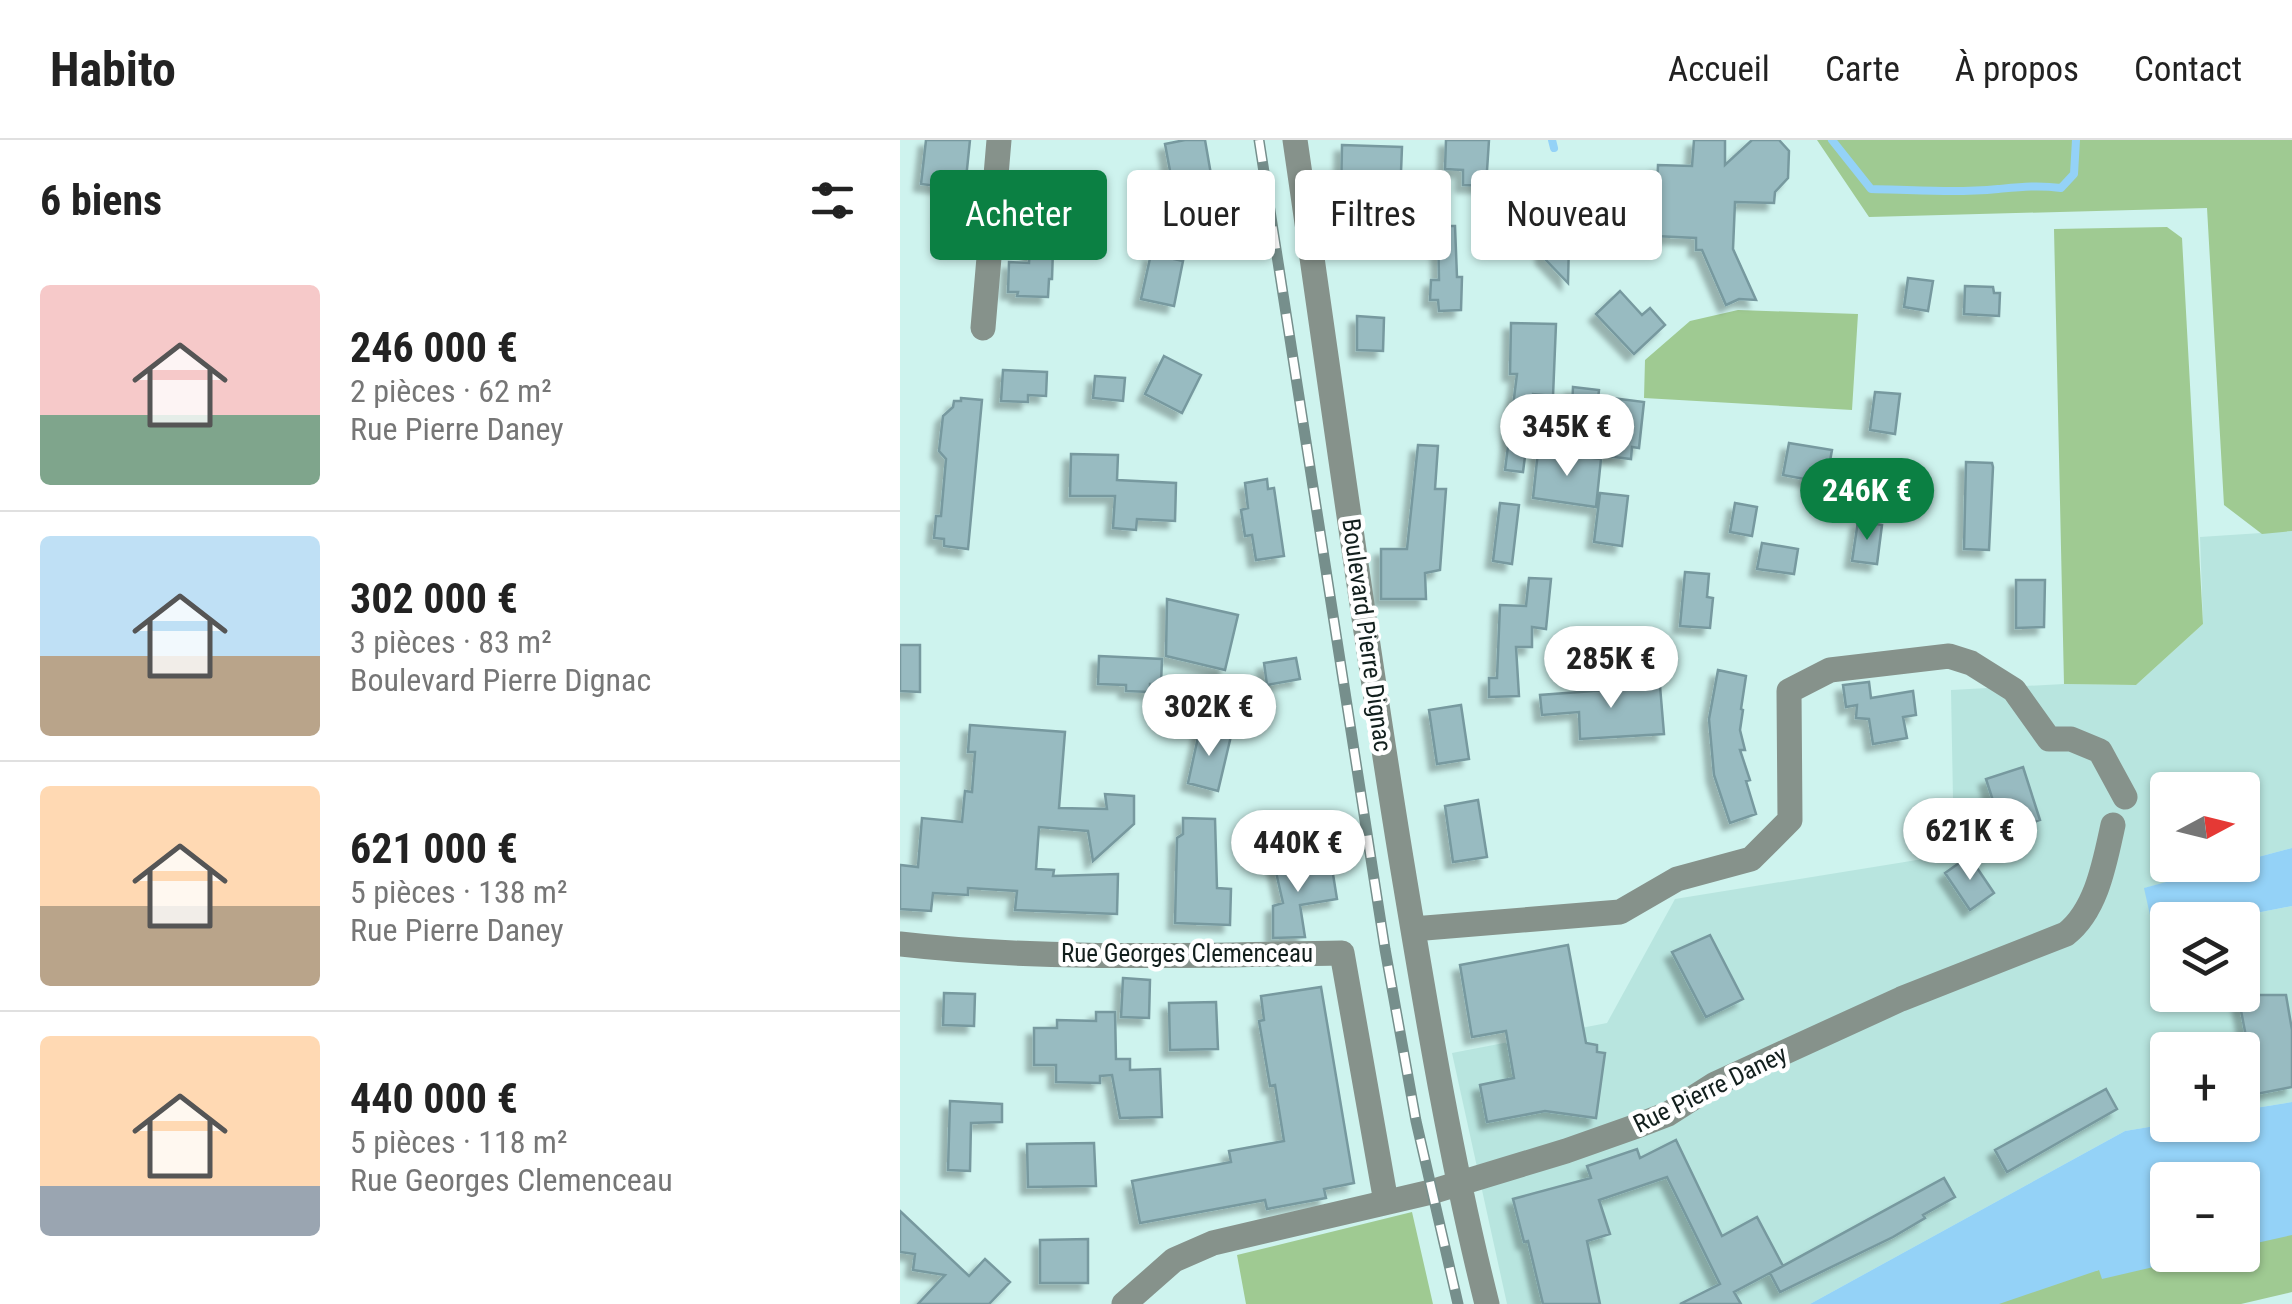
<!DOCTYPE html>
<html lang="fr">
<head>
<meta charset="utf-8">
<style>
	:root { --surface:#fff; --page:#f2f2f2; --text:#222; --muted:#767676; --line:#e0e0e0; --accent:#0b8043 }
	body { margin:0; font-family:"Roboto Condensed",sans-serif; background:var(--page); color:var(--text); height:100vh; display:flex; flex-direction:column; font-size:38px; white-space:nowrap }
	* { box-sizing:border-box; margin:0 }
	p { font-size:32px; color:var(--muted) }
	.icon { flex:none; width:55px; height:55px; fill:none; stroke:currentColor; stroke-width:2; stroke-linecap:round; stroke-linejoin:round }
	.map { position:relative; flex:1; overflow:hidden }
	.drawer { display:flex; flex-direction:column; background:var(--surface); width:900px }
	.drawer>* { flex:none }
	.top-card { position:absolute; left:30px; top:30px; width:950px; height:90px; display:flex; gap:20px }
	.needle { width:65px; rotate:83deg }
	.fabs { position:absolute; left:1250px; top:632px; display:grid; gap:20px }
	.fabs a { display:grid; place-items:center; width:110px; height:110px; border-radius:10px; background:var(--surface); box-shadow:0 2px 8px #0004; font-size:50px }
	.price { position:absolute; translate:-50% -85px; padding:0 22px; border-radius:35px; background:#fff; color:#222; font-size:32px; line-height:65px; filter:drop-shadow(0 2px 5px #0008) }
	.price::after { content:''; position:absolute; left:50%; top:60px; width:30px; height:22px; margin-left:-15px; background:inherit; clip-path:polygon(0 0,100% 0,50% 100%) }
	.price.current { background:var(--accent); color:#fff }
	ul { padding:0; list-style:none }
	li { display:flex; align-items:center; gap:30px; height:250px; padding:0 40px }
	li+li { border-top:2px solid var(--line) }
	li span { display:grid; place-items:center; flex:none; width:280px; height:200px; border-radius:10px; color:#555 }
	li>.icon { margin-inline-start:auto }
	span .icon { width:120px; height:120px; fill:#fffc; stroke-width:1 }
	li b { font-size:42px }
	h2 { display:flex; justify-content:space-between; align-items:center; height:120px; padding:0 40px; font-size:42px }
	.tag { padding:0 35px; border-radius:10px; background:var(--surface); box-shadow:0 2px 8px #0004; font-size:35px; line-height:90px }
	.tag.current { background:var(--accent); color:#fff }
	header { display:flex; align-items:center; gap:60px; box-sizing:border-box; height:140px; padding:0 50px; background:var(--surface); border-bottom:2px solid var(--line) }
	header strong { font-size:48px }
	nav { display:flex; gap:55px; margin-inline-start:auto; font-size:35px }
	main { display:flex; flex:1; min-height:0 }
	.map>svg:first-child { display:block }
	.built { fill:#b8e5df }
	.green { fill:#9fca92 }
	.water { fill:#94d2f7 }
	.lines { fill:none; stroke-linecap:round; stroke-linejoin:round }
	.stream { stroke:#94d2f7; stroke-width:8 }
	.building { fill:#98bbc1; stroke:#77999f; stroke-width:2.5; filter:url(#shadow) }
	.minor { stroke:#86928b; stroke-width:25 }
	.rail-casing { stroke:#768f8c; stroke-width:11 }
	.rail { stroke:#fff; stroke-width:8; stroke-dasharray:22; stroke-linecap:butt }
	.labels { text-anchor:middle; dominant-baseline:central; stroke-width:9; stroke-linejoin:round; paint-order:stroke }
	.street-label { font-size:25px; fill:#121f1d; stroke:#fff }
</style>
</head>
<body>
<header>
<strong>Habito</strong>
<nav><a>Accueil</a><a>Carte</a><a>À propos</a><a>Contact</a></nav>
</header>
<main>
<section class="drawer">
<h2>6 biens<svg class="icon" aria-label="filters" viewBox="0 0 24 24"><path d="M4 7h16M4 17h16"/><circle cx="9" cy="7" r="2"/><circle cx="15" cy="17" r="2"/></svg></h2>
<ul>
<li><span style="background:linear-gradient(#f6c9c9 65%,#7fa58c 0)"><svg class="icon" aria-label="home" viewBox="0 0 24 24"><path d="M3 11l9-7 9 7M6 9v11h12V9"/></svg></span><div><b>246 000 €</b><p>2 pièces · 62 m²</p><p>Rue Pierre Daney</p></div></li>
<li><span style="background:linear-gradient(#bfe0f5 60%,#b9a48a 0)"><svg class="icon" aria-label="home" viewBox="0 0 24 24"><path d="M3 11l9-7 9 7M6 9v11h12V9"/></svg></span><div><b>302 000 €</b><p>3 pièces · 83 m²</p><p>Boulevard Pierre Dignac</p></div></li>
<li><span style="background:linear-gradient(#ffd9b3 60%,#b9a48a 0)"><svg class="icon" aria-label="home" viewBox="0 0 24 24"><path d="M3 11l9-7 9 7M6 9v11h12V9"/></svg></span><div><b>621 000 €</b><p>5 pièces · 138 m²</p><p>Rue Pierre Daney</p></div></li>
<li><span style="background:linear-gradient(#ffd9b3 75%,#9aa5b1 0)"><svg class="icon" aria-label="home" viewBox="0 0 24 24"><path d="M3 11l9-7 9 7M6 9v11h12V9"/></svg></span><div><b>440 000 €</b><p>5 pièces · 118 m²</p><p>Rue Georges Clemenceau</p></div></li>
</ul>
</section>
<div class="map">
<svg width="1392" height="1164" viewBox="0 0 1392 1164">
	<defs>
		<filter id="shadow"><feDropShadow dx="-7" dy="7" stdDeviation="2.5" flood-color="#0004"/></filter>
	</defs>
	<rect width="100%" height="100%" fill="#cef3ee"/>
	<path class="built" d="M1392,391V708L1343,721L1342,650H1268V725H1328L1245,748L1267,790L1268,855H1342V780H1320L1392,766V962L1343,970L1342,910H1268L1267,984L1225,991L910,1164H607L552,913L707,883L775,759L1054,714L1051,550L1164,544L1236,545L1303,484L1300,397Z"/>
	<path class="green" d="M917,0H1392V391L1362,394L1324,365L1307,68L969,77Z
		M1267,87L1282,98L1303,484L1236,545L1164,544L1154,89Z
		M838,170L958,174L952,270L744,258L745,220L790,181Z
		M1392,1036V1152L1341,1164H1042L1268,1115H1342L1343,1047Z
		M512,1072L533,1164H346L337,1115Z"/>
	<path class="water" d="M1392,708V766L1320,780H1268L1267,790L1254,793L1244,748L1328,725H1342L1343,721Z
		M1392,962V1095L1343,1106L1342,1040H1268V1115H1305L1202,1139L1199,1130L1099,1164H910L1225,991L1267,984L1342,985L1343,970Z"/>
	<g class="lines">
		<path class="stream" d="M652,0L654,8
			M932,0L971,49C1013,50 1056,53 1098,49C1120,47 1138,45 1161,48L1174,34L1176,0"/>
	</g>
	<path class="building" d="M26,0H70L62,78L42,76L45,47L21,44Z
		M285,0H305L313,46L295,49L299,82L260,89L256,67L276,63L265,4Z
		M546,0H589L586,46L563,45V30L545,29Z
		M794,0H825V25L852,0H879L889,11L888,38L875,52L874,63L835,62L833,109L856,160L839,159L826,165L802,110H796V98L755,96L758,25L792,26Z
		M442,5L502,7L501,32H472V59L441,58Z
		M611,34L658,35V71L609,70Z
		M139,42L172,47L168,82L154,80L152,139H149L148,157L117,156L118,152H108L109,122L129,123L131,87L120,86L124,43Z
		M538,86H555L557,137H562L561,170L539,171L538,160H530L531,140H539Z
		M643,103H669L668,143L643,117Z
		M251,114L283,121L274,166L241,159Z
		M1008,138L1033,141L1028,171L1004,167Z
		M1065,146L1093,147L1094,153H1100L1099,176L1064,174Z
		M720,151L742,175L750,168L765,185L734,214L696,174Z
		M457,176L484,178L483,211L457,210Z
		M611,183L656,184L653,256L633,254L623,332L605,330L617,234H610Z
		M264,216L301,235L282,273L245,254Z
		M103,230L147,232L146,256L128,255V262L101,261Z
		M195,236L225,238L223,261L193,258Z
		M673,247L699,250L697,268L672,266Z
		M975,252L1000,254L995,294L970,290Z
		M61,258L82,260L68,409L44,406V399L34,398L36,376H41L46,319L39,311L43,276L53,267L54,261H61Z
		M712,258L744,262L739,308L732,307L731,319L705,316Z
		M889,303L932,310L926,343L883,335Z
		M518,305L538,306L535,349H546L540,430L525,433L526,459H481V409H507Z
		M638,311L701,319L696,367L633,358Z
		M171,314L218,315L217,340L276,343L275,381L237,379L236,390L213,388L215,356H170Z
		M1066,322L1092,323L1093,327L1089,410L1064,409Z
		M367,339L368,349L374,348L384,416L356,420L352,395L345,396L341,370L348,368L345,343Z
		M700,353L728,356L722,406L694,402Z
		M600,363L619,365L612,424L593,421Z
		M835,363L857,367L852,396L830,392Z
		M958,381L982,385L977,424L952,421Z
		M862,403L898,409L894,434L857,429Z
		M785,432L809,434L807,457L813,458L810,488L780,486Z
		M629,438L651,439L646,489L632,487V507H616L619,556L589,557V538H597L600,465L626,466Z
		M1116,440H1145L1144,487L1116,488Z
		M267,459L338,475L325,530L266,516Z
		M0,505H20V552L0,551Z
		M199,516L262,519L261,544H250V552L226,551V545L198,544Z
		M396,518L400,539L367,545L364,523Z
		M818,530L846,536L841,569L843,570L840,590L845,610H840L850,640L846,641L856,674L830,683L814,635L809,579Z
		M969,542L971,558L1013,551L1016,575L1003,577L1007,598L973,604L969,579L956,578L957,565L946,567L943,545Z
		M760,546L764,594L680,599L679,572L642,575L640,555Z
		M561,565L569,619L537,624L529,570Z
		M70,585L165,592L159,668L207,669L205,654L234,656V684L193,721L188,691L139,687L136,729L154,730L153,736L218,734L217,774L115,770L117,751L68,748V755L33,753L31,771L0,769V725L18,727L22,678L62,682L65,651L72,652L75,612H68Z
		M300,588L331,596L318,651L288,643Z
		M1123,627L1140,680L1103,692L1086,639Z
		M578,660L587,717L553,722L545,666Z
		M283,678L315,679L317,748L331,749L330,785L275,783L277,698L283,694Z
		M398,713L402,733L432,728L437,759L400,765L405,797L373,798V766L383,763L373,719Z
		M1069,716L1094,753L1070,770L1045,733Z
		M810,795L843,859L806,877L772,812Z
		M668,805L686,903L697,905V912L705,913L696,978L645,971L587,982L580,945L614,938L606,891L572,897L560,825Z
		M223,838L250,840L249,878L221,877Z
		M421,847L454,1043L424,1049L426,1058L367,1069L365,1060L240,1083L232,1041L331,1022L329,1011L384,1001L375,945L370,946L359,881L364,880L361,856Z
		M44,853L75,854L74,886L43,885Z
		M1338,855H1386L1392,890V947L1351,955L1344,912H1349Z
		M316,862L318,909L270,910L269,863Z
		M196,872H215L216,919H230V930L260,929L262,977L220,978L212,935L200,936V943L156,942V925H134V888H157V880L196,881Z
		M1206,949L1217,969L1107,1032L1095,1010Z
		M50,961L102,964V982L71,983L70,1031L48,1030Z
		M776,1000L822,1096L857,1077L883,1126L834,1152L841,1164H780L820,1144L767,1037L699,1060L710,1094L687,1101L700,1164H643L628,1101L624,1102L613,1059L691,1038L687,1026L737,1009L740,1018Z
		M194,1003L196,1046L128,1047L127,1004Z
		M1044,1038L1055,1057L1023,1075L1025,1078L993,1097L880,1152L870,1133Z
		M0,1071L69,1136L85,1119L110,1142L89,1164H18L45,1135L13,1130L15,1114L0,1112Z
		M188,1099V1143H140V1100Z"/>
	<g class="lines">
		<path class="minor" d="M395,0C430,240 462,479 501,718C526,868 550,1017 587,1164
			M83,188L99,0
			M513,789L720,772L777,739L851,719L890,680L889,551L930,530L1049,516L1071,523L1114,550L1149,599H1171L1200,611L1225,657
			M0,804C146,821 295,815 442,813L486,1062
			M224,1164L274,1120L313,1103L531,1052L666,1011L734,987L768,974L815,944L1001,859L1166,794C1197,770 1205,721 1213,685"/>
		<defs>
			<path id="rail" d="M359,0L485,809L516,981L558,1164"/>
		</defs>
		<use href="#rail" class="rail-casing"/>
		<use href="#rail" class="rail"/>
	</g>
	<g class="labels">
		<g class="street-label">
			<text transform="translate(467 495) rotate(82)">Boulevard Pierre Dignac</text>
			<text x="287" y="813">Rue Georges Clemenceau</text>
			<text transform="translate(810 949) rotate(-26)">Rue Pierre Daney</text>
		</g>
	</g>
</svg>
<div class="fabs">
<a><svg class="needle" viewBox="-14 -14 28 28"><path d="M0-13l5 13h-10z" fill="#e53935"/><path d="M0 13l5-13h-10z" fill="#767676"/></svg></a>
<a><svg class="icon" aria-label="layers" viewBox="0 0 24 24"><path d="M12 4l9 5-9 5-9-5zM3 14l9 5 9-5"/></svg></a>
<a>+</a>
<a>−</a>
</div>
<b class="price" style="left:667px;top:339px">345K €</b>
<b class="price current" style="left:967px;top:403px">246K €</b>
<b class="price" style="left:711px;top:571px">285K €</b>
<b class="price" style="left:309px;top:619px">302K €</b>
<b class="price" style="left:1070px;top:743px">621K €</b>
<b class="price" style="left:398px;top:755px">440K €</b>
<div class="top-card">
<a class="tag current">Acheter</a>
<a class="tag">Louer</a>
<a class="tag">Filtres</a>
<a class="tag">Nouveau</a>
</div>
</div>
</main>
</body>
</html>
